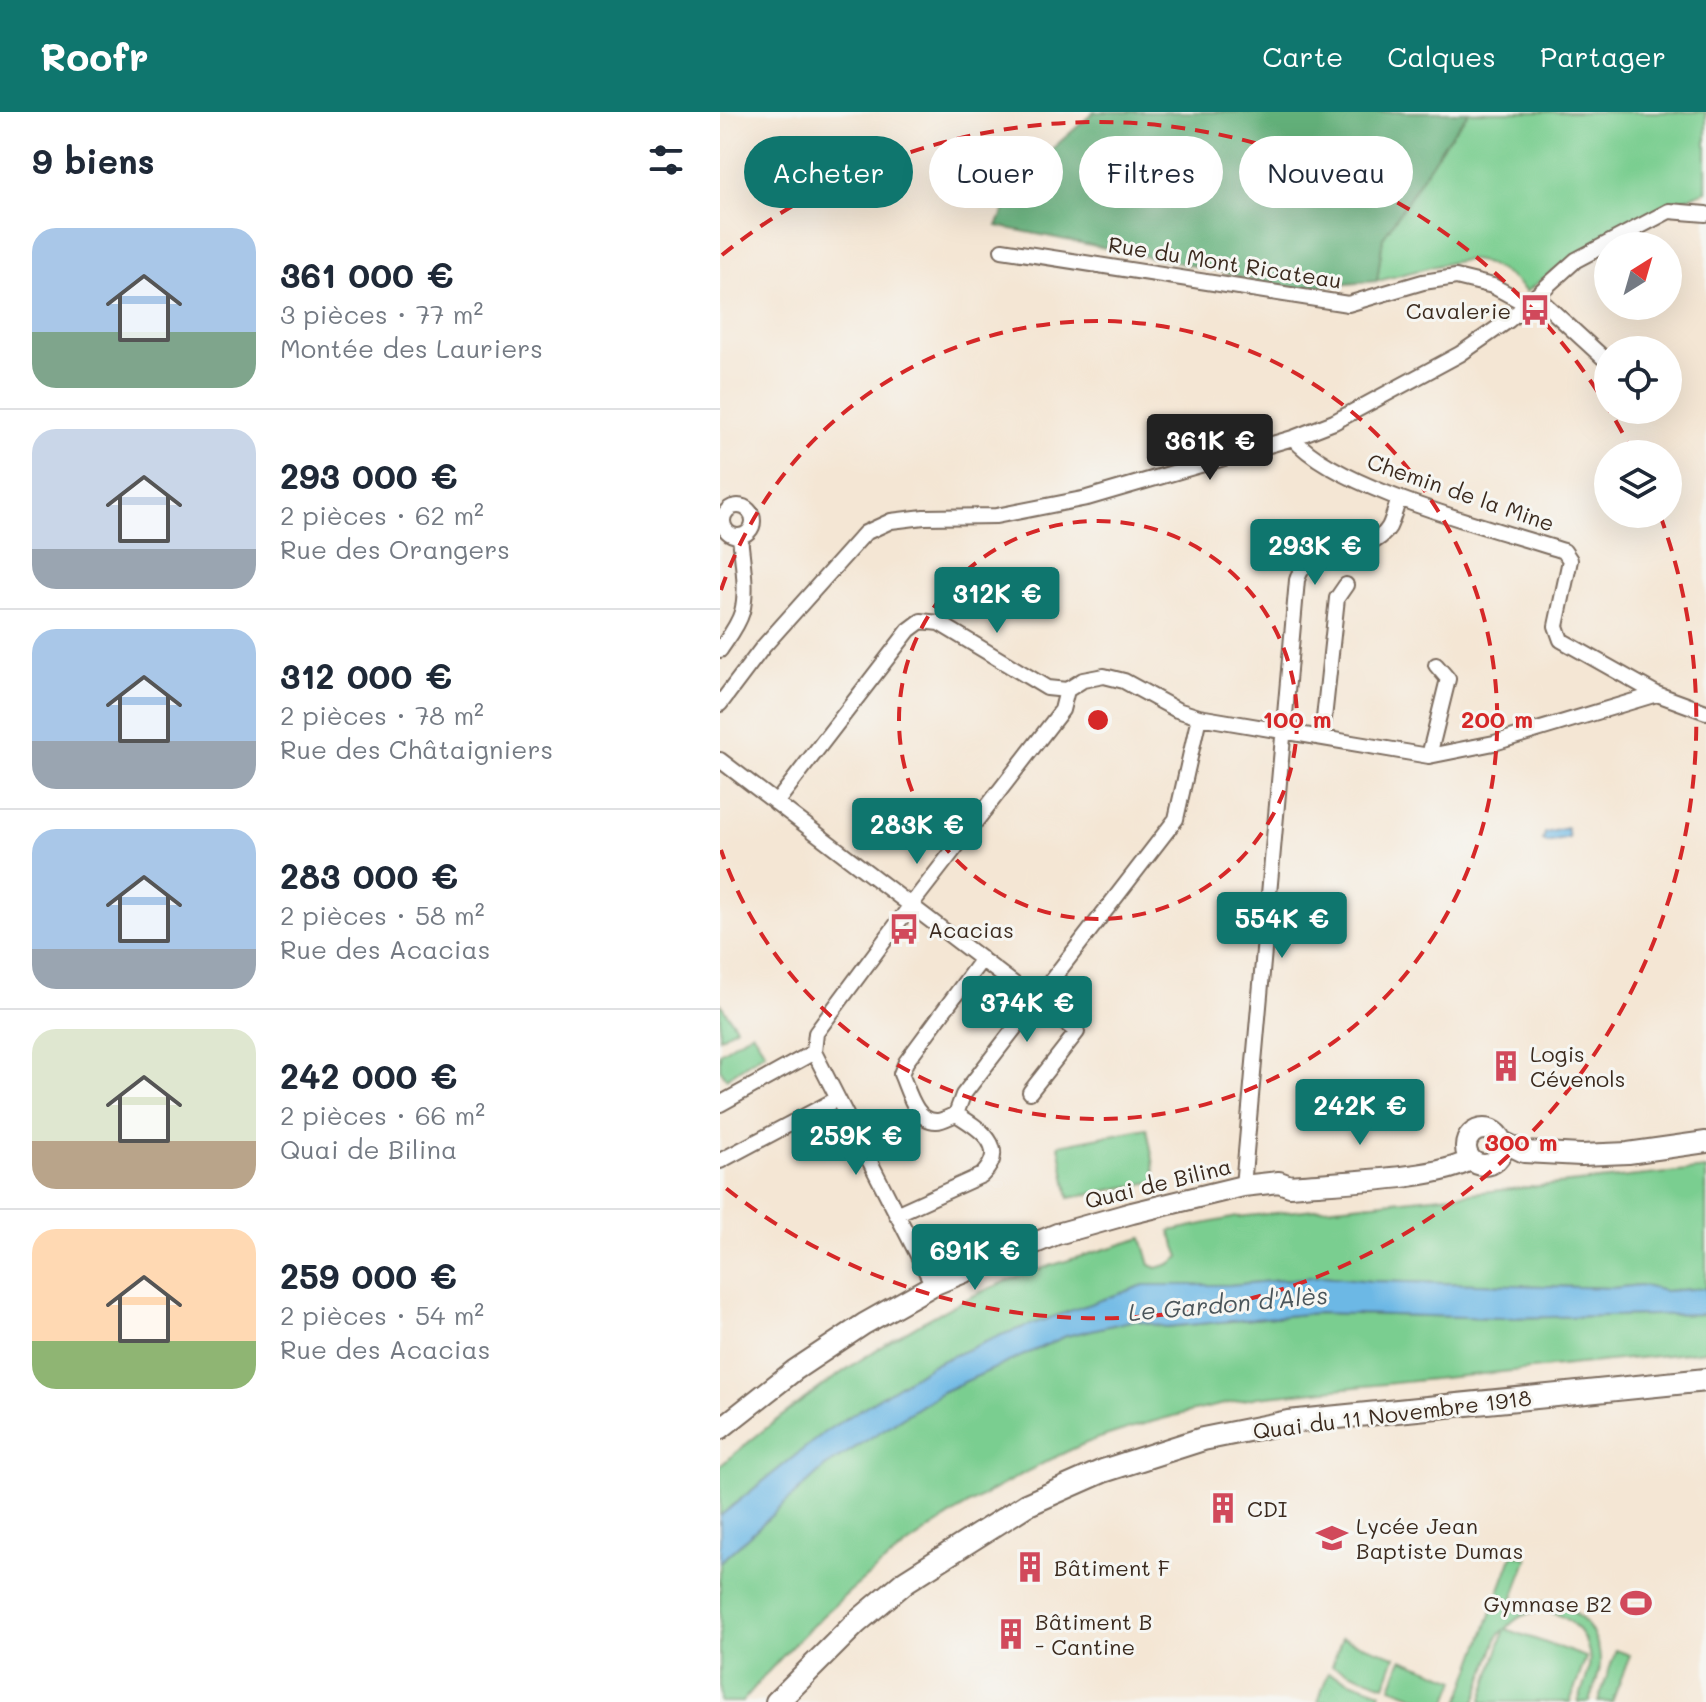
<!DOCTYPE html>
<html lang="fr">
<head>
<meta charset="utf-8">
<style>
	:root { --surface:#fff; --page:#f2f2f3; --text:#1f2937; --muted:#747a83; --line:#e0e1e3; --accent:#0f766e }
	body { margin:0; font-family:Mali,sans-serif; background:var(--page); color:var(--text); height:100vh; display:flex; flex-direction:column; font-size:30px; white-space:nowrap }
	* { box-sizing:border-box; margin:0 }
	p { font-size:26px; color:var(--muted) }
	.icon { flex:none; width:44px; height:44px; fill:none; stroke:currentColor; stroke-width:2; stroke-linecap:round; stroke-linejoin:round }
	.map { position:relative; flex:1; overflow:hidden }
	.drawer { display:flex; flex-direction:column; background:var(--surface); width:720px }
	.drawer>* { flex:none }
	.guide { position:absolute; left:24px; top:24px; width:760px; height:72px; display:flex; gap:16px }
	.needle { width:52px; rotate:37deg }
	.fabs { position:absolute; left:874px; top:120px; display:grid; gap:16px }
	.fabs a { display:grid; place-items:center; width:88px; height:88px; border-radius:50%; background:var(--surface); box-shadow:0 8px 32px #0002; font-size:40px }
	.price { position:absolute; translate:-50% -68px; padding:0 18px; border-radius:8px; background:var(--accent); color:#fff; font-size:26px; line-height:52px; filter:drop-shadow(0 2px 4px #0008) }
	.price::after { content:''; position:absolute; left:50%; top:48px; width:24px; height:18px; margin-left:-12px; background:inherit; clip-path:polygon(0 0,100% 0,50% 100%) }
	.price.active { background:#222; color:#fff }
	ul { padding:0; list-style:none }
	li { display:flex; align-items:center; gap:24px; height:200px; padding:0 32px }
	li+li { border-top:2px solid var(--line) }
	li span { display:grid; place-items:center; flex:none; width:224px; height:160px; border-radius:24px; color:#555 }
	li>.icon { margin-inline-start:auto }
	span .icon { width:96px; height:96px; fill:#fffc; stroke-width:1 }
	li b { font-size:34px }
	h2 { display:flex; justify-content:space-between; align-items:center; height:96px; padding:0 32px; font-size:34px }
	.pill { padding:0 28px; border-radius:36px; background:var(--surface); box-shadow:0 8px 32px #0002; font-size:28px; line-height:72px }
	.pill.active { background:var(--accent); color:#fff }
	header { display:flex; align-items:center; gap:48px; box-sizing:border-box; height:112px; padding:0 40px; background:var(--accent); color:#fff }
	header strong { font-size:38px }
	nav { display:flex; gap:44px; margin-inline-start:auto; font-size:28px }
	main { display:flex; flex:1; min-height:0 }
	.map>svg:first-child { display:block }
	.green { fill:#7ace90; stroke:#5a7c57; stroke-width:2 }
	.forest { fill:#63b17a; stroke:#4f6e4c; stroke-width:2 }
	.water { fill:#6cb8e5; stroke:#547182; stroke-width:2 }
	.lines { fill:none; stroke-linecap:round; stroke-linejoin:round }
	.minor-casing { stroke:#7c6c5e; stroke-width:18 }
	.secondary-casing { stroke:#7c6c5e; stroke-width:24 }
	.primary-casing { stroke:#7c6c5e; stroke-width:26 }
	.minor { stroke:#fff; stroke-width:14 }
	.secondary { stroke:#fff; stroke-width:20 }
	.primary { stroke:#fff; stroke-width:22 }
	.ring { fill:none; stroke:#d62828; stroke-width:4; stroke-dasharray:14 10 }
	.labels { text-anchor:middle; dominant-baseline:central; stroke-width:6; stroke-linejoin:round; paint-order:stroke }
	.street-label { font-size:22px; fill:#3b2a1e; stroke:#f6f6f2 }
	.poi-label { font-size:22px; fill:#3b2a1e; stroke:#f6f6f2; text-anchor:start }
	.water-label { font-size:24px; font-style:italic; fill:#4a555a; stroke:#f6f6f2 }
	.centre { fill:#d62828; stroke:#f6f6f2; stroke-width:4 }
	.ring-label { font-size:24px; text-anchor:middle; font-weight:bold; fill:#d62828; stroke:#f6f6f2; stroke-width:6; stroke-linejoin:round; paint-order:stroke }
</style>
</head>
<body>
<header>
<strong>Roofr</strong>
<nav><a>Carte</a><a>Calques</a><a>Partager</a></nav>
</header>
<main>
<section class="drawer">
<h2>9 biens<svg class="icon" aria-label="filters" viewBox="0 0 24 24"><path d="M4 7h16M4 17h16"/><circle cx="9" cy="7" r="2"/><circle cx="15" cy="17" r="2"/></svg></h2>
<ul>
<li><span style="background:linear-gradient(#a9c7e8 65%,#7fa58c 0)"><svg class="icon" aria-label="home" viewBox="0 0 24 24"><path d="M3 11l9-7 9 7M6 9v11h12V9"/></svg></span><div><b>361 000 €</b><p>3 pièces · 77 m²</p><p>Montée des Lauriers</p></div></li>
<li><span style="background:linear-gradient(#c9d6e8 75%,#9aa5b1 0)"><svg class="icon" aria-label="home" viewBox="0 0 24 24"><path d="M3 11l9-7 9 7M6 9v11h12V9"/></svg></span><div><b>293 000 €</b><p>2 pièces · 62 m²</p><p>Rue des Orangers</p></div></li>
<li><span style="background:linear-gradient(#a9c7e8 70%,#9aa5b1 0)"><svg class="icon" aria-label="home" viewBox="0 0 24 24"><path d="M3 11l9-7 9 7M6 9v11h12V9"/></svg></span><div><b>312 000 €</b><p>2 pièces · 78 m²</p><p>Rue des Châtaigniers</p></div></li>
<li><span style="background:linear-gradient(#a9c7e8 75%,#9aa5b1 0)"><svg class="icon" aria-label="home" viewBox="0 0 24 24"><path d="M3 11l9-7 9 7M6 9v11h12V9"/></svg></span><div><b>283 000 €</b><p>2 pièces · 58 m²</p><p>Rue des Acacias</p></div></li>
<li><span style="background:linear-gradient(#dfe7d0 70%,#b9a48a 0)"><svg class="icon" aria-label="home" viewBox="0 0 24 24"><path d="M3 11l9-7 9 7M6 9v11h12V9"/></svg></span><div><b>242 000 €</b><p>2 pièces · 66 m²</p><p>Quai de Bilina</p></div></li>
<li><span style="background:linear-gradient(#ffd9b3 70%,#8fb573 0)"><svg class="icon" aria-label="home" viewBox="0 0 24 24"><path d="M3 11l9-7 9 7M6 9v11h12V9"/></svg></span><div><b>259 000 €</b><p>2 pièces · 54 m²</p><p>Rue des Acacias</p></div></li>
</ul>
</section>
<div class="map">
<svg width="986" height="1590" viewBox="0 0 986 1590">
	<rect width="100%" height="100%" fill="#f6f6f2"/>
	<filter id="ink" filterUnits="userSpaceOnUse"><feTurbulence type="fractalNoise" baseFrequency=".0125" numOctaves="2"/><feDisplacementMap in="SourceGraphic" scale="16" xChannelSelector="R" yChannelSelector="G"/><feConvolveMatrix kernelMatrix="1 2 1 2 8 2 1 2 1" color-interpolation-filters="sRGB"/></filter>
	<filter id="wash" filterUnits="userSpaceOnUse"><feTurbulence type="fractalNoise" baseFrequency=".006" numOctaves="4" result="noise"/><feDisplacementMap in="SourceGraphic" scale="32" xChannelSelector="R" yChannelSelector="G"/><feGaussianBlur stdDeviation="1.8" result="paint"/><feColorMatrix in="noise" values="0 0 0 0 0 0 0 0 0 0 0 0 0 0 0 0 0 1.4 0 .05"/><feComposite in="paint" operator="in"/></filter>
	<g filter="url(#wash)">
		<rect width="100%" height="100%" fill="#f4e6d4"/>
		<path class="green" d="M749,0H986V79C917,103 863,134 806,180C794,166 771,150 751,148C737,146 675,165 657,169L663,126L724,32Z
			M0,891L16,915L0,926Z
			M32,920L45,940L6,966L0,957V941Z
			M427,1016L437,1069L349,1086L339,1033Z
			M986,1057V1176L945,1179L919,1173L893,1176L651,1169L603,1164L509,1173H424L212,1253L106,1319L0,1404V1354C79,1287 165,1225 259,1181C311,1157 368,1143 422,1126L430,1153L437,1156L450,1152L460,1145L450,1119L517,1105Z
			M597,1201L781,1206L986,1202V1239L538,1285C483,1296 427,1309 374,1328C347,1338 322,1352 297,1365C190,1421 99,1497 22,1590H0V1450L105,1355L222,1280L346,1224L414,1208L446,1215Z
			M793,1442L808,1446L786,1504C794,1499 804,1492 813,1491C848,1484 879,1515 880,1548C881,1562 873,1577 869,1590H858C863,1575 872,1557 869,1541C861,1501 813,1484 786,1517L866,1545L850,1590H761L785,1517L778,1524L755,1590H739Z
			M622,1526L675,1544L665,1573L612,1554Z
			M896,1538L910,1543L892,1590H878Z
			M682,1547L736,1568L727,1590H711L671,1575Z
			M608,1561L661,1580L658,1590H598Z"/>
		<path class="forest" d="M374,0H749L724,32L663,126L657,169L566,178L494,158L277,114L299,66Z"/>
		<path class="water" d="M847,716L849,726L827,731L823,728L825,721Z
			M603,1164L651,1169L893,1176L920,1173L945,1179L986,1176V1202L781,1206L597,1201L446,1215L414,1208L346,1224L222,1280L105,1355L0,1450V1404L106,1319L212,1253L281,1223L424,1173H509Z"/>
	</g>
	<g filter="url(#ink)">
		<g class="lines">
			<defs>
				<path id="minor" d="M282,138L628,192L703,170L736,165L773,174L808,193
					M817,185L888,250
					M573,326C617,378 776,417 844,439L850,448L836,514L841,528L937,582L986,600
					M3 409a15 15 0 1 1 30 0a15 15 0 1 1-30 0Z
					M0,538C8,526 18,514 22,500C28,477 22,448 20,424
					M0,592L43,535L145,421L171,409L204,405L276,404L367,386L573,326L614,310L740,242L789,208L856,148L949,99L986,102
					M602,625L617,486L626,473
					M709,644L728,567L716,553
					M0,648L357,920L310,980
					M56,691L189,518L201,509L219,511L327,576L347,578L363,568L384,564L404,569L457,598L479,605L709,644L774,631L937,582
					M262,847L186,950L181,962C188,977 195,1010 217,1009C222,1009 231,1004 236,1002L243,983L456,707L479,605
					M0,992L94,940
					M0,1049L117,987
					M523,1074L577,468C591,422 647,451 669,415C673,407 676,395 679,386
					M176,1102L262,1063C290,1035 259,1016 236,1002
					M213,1173L94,940L96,921L191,793L342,598L347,578"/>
				<path id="secondary" d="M746 1035a18 18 0 1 1 36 0a18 18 0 1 1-36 0Z
					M781,1029L804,1040L861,1043L908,1041L986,1030
					M0,1317L75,1258L144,1212L213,1173L337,1122L412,1101L523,1074L559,1070L570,1074C610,1070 722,1068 751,1047"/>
				<path id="primary" d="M57,1590L136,1511L186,1469L306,1393L383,1359L483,1327L568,1310L986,1268"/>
			</defs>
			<use href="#minor" class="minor-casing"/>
			<use href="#secondary" class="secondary-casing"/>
			<use href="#primary" class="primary-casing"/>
			<use href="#minor" class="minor"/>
			<use href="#secondary" class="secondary"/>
			<use href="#primary" class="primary"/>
		</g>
	</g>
	<g class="ring">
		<circle cx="378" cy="608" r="199"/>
		<path d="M1 478A399 399 0 1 1 1 738"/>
		<path d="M2 143A598 598 0 0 1 913 341M940 403A598 598 0 0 1 2 1073"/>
	</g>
	<defs>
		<symbol id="bus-bare" viewBox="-9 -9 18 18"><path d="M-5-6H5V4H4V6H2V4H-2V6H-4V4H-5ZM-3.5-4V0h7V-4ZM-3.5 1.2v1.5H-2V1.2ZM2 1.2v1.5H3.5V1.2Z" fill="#d1495b" stroke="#f6f6f2" stroke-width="2.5" paint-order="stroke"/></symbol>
		<symbol id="building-bare" viewBox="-9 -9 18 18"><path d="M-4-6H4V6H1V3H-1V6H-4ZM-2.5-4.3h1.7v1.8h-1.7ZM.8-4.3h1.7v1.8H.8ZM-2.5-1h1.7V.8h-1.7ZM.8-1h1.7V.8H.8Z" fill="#d1495b" stroke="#f6f6f2" stroke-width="2.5" paint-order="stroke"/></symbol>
		<symbol id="school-bare" viewBox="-9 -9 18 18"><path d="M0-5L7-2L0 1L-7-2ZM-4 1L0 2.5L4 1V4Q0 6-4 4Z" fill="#d1495b" stroke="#f6f6f2" stroke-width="2.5" paint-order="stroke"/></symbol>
		<symbol id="stadium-bare" viewBox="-9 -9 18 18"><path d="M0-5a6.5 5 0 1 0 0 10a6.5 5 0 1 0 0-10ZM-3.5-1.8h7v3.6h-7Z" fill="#d1495b" stroke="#f6f6f2" stroke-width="2.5" paint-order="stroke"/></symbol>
	</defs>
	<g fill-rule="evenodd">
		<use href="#bus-bare" x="793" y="176" width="44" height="44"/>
		<use href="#bus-bare" x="162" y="795" width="44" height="44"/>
		<use href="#building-bare" x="764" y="932" width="44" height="44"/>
		<use href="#building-bare" x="481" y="1374" width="44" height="44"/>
		<use href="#school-bare" x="590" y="1404" width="44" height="44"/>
		<use href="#building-bare" x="288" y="1433" width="44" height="44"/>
		<use href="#stadium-bare" x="894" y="1469" width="44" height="44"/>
		<use href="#building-bare" x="269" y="1500" width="44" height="44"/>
	</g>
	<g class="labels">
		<g class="street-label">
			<text transform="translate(505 150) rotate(9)">Rue du Mont Ricateau</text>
			<text transform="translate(741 380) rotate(19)">Chemin de la Mine</text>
			<text transform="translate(438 1071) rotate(-14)">Quai de Bilina</text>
			<text transform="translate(672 1302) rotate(-7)">Quai du 11 Novembre 1918</text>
		</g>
		<g class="poi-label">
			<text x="791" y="198" text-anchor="end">Cavalerie</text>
			<text x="208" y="817">Acacias</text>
			<text x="810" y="941">Logis<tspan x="810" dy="25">Cévenols</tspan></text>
			<text x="527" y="1396">CDI</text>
			<text x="636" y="1413">Lycée Jean<tspan x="636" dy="25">Baptiste Dumas</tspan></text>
			<text x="334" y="1455">Bâtiment F</text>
			<text x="892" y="1491" text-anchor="end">Gymnase B2</text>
			<text x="315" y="1509">Bâtiment B<tspan x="315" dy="25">- Cantine</tspan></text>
		</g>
		<g class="water-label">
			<text transform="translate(508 1191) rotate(-5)">Le Gardon d'Alès</text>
		</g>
	</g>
	<circle cx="378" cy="608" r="12" class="centre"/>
	<g class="ring-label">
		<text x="577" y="616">100 m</text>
		<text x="777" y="616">200 m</text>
		<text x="801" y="1039">300 m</text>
	</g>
</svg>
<div class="fabs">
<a><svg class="needle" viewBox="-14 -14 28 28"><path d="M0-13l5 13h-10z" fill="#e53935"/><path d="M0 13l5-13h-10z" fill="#747a83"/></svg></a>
<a><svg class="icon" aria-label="locate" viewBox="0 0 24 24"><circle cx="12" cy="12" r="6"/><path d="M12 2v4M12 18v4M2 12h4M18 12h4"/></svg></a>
<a><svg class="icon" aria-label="layers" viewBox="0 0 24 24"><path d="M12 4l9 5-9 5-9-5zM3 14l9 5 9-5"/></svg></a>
</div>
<b class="price active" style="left:490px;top:370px">361K €</b>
<b class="price" style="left:595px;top:475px">293K €</b>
<b class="price" style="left:277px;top:523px">312K €</b>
<b class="price" style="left:197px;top:754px">283K €</b>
<b class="price" style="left:562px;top:848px">554K €</b>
<b class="price" style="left:307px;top:932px">374K €</b>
<b class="price" style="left:640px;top:1035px">242K €</b>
<b class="price" style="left:136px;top:1065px">259K €</b>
<b class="price" style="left:255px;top:1180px">691K €</b>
<div class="guide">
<a class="pill active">Acheter</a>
<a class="pill">Louer</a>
<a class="pill">Filtres</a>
<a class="pill">Nouveau</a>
</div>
</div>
</main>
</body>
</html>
